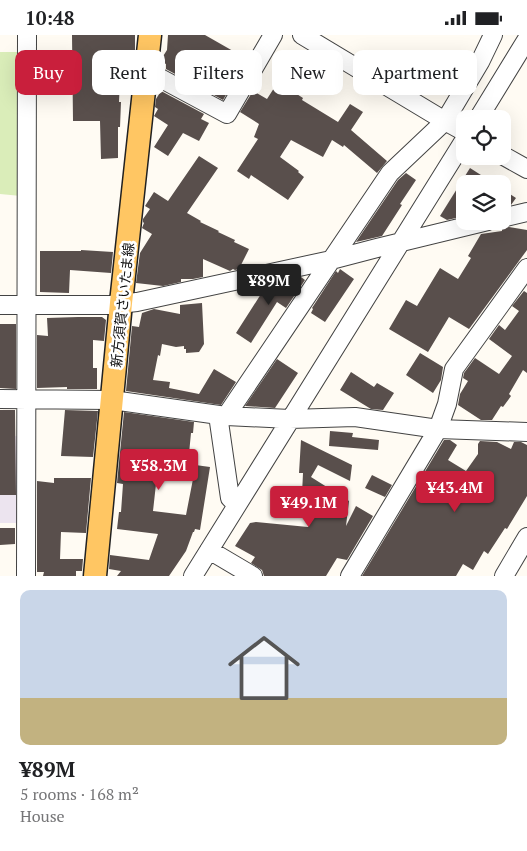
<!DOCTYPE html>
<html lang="en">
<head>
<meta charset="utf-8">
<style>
	:root { --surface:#fff; --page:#f2f2f2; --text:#202124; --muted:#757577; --accent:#c91f3c }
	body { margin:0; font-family:"PT Serif","Noto Sans JP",serif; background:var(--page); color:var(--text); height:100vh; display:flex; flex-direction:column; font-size:19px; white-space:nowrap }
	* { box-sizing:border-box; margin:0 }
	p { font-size:16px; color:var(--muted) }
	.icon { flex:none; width:28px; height:28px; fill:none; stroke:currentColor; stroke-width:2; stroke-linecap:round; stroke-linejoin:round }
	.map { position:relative; height:541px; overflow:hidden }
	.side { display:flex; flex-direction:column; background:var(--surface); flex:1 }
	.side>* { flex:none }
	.top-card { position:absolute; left:15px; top:15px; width:498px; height:45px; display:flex; gap:10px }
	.fabs { position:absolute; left:456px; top:75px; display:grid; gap:10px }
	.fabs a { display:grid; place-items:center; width:55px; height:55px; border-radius:10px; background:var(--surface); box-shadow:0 5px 20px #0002; font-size:25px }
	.price { position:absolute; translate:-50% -42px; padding:0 11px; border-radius:5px; background:var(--accent); color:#fff; font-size:16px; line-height:32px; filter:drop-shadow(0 1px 2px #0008) }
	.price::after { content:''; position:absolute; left:50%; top:30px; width:15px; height:11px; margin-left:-8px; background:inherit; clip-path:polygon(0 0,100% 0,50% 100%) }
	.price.on { background:#222; color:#fff }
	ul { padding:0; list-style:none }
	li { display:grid; align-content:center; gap:10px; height:265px; padding:0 20px }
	li span { display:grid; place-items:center; height:155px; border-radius:10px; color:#555 }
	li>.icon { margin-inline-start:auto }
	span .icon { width:90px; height:90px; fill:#fffc; stroke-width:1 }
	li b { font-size:21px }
	.pill { padding:0 18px; border-radius:10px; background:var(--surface); box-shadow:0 5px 20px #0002; font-size:18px; line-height:45px }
	.pill.on { background:var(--accent); color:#fff }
	.status { display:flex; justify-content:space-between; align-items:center; height:35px; padding:0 25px; background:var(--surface); direction:ltr }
	.status svg { height:14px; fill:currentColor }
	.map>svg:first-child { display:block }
	.industrial { fill:#ece4ef }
	.green { fill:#daedb9 }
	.building { fill:#594f4c; fill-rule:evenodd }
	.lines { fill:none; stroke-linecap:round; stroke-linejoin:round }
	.minor-casing { stroke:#434343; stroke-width:20 }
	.major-casing { stroke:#212121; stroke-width:25 }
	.minor { stroke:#fff; stroke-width:18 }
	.major { stroke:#ffc663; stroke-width:22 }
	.labels { text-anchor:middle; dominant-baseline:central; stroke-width:5; stroke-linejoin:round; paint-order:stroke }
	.street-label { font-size:14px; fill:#101010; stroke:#fff }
</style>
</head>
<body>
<div class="status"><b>10:48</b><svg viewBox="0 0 49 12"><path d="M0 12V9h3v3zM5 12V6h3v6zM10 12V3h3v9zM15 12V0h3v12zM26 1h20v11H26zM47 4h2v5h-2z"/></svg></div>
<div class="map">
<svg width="527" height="541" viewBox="0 0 527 541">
	<rect width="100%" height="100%" fill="#fffbf3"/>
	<path class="industrial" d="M0,401H22L21,488H0Z"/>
	<path class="green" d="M0,17H22L21,161L0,159Z"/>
	<path class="building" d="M72,0H135V15L132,44H120L119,67H121L120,92H118V123L101,124L100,86H73Z
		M168,0H205L247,24L223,65L166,34V29L160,26L167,15Z
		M285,36L296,43L289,54L303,63L302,65L338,87L350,69L363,77L351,95L387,126L377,138L344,110L343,112L332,105L323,122L291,105L280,122L299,136L298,137L304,142L288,165L251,140L249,144L237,136L258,104L254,102L259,89L240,77L253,56L267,64Z
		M161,56L204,79L201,84L209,88L199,106L183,98L168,121L154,112L168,90L154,81L158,74L155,72L156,64Z
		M199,121L218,133L187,178L201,186L200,187L219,196L218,197L235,205L234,207L249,214L239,234L235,235L233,234L230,236L203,224V242L193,244H181V247L163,251L136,248L140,218L152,199L142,193L144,188L143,187V184L150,174L145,171L154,157L168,166Z
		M470,133L495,149H465V181L447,185L440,181Z
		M406,138L416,145L400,169L402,170L382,201L356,207L398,145Z
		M502,154L516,163L511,170L502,172Z
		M509,192L527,195V215L469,294L449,282L428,317L389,294L406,265L417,271L440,233L458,244L471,223L468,221L481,199L502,196V193Z
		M81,215L113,217L111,238L70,235L69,258L40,257V216H81Z
		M340,234L354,244L325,287L311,278L313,274L312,273L336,236L338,238Z
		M301,242L305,245L286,273L277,267L251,308L236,298L261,259L263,260L271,249Z
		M524,256L527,258V338L523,335L509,359L511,361L503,372L501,371L492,385H481L458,370L460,359L468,346L463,343L464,338L475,323L499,339L512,321L489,304L499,290L505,295L519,276L512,271Z
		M202,268L204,309L199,317L186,318V314H184V311L176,312L162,309L160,321L158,320L153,345L170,347L169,353L199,359L214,334L236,347L221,370L126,356L132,291L139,292L142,278L154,274L180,279V270Z
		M78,282H102L106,285L104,306L93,305V333H97V354H67V352L37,353V300L48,301L47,283Z
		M0,289H16V354L0,353Z
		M420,318L443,332L441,345L433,358L406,340Z
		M277,324L298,338L275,373L245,371Z
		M351,337L374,352L377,348L394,358L383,375L371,374L340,355Z
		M0,375H15L16,460H0Z
		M65,375L98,376L93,422L61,421Z
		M124,377L194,387L193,398H191L188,429L210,432L200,495L195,494L194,497H193L186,516L169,541H117L121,536L109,534L110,520L149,525L158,499L117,494L119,477H121L123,449L117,448ZM157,440L193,444L186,480L153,476Z
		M330,396L353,398L352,402L379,405L378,415L329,411Z
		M301,405L352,430L350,446L318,430L311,442L349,466L346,491L356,471L373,481L347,525L337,523L326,541H264L262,535L251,528L255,522L235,511L250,488L256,487L308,492L331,455H304L302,459L303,438H299Z
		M444,405H450L457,410L448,425L466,436L478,419V409L480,406L497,407L511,414L514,407H521L527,410V461L507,494L505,493L488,519L484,516L473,535L463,529L456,541H362Z
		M372,440L392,450L385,462L365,453Z
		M54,443H91L86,498L61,497L60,524H83L82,536H76V541H43L44,537H37V446L54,448Z
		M0,493H15V509L0,510Z"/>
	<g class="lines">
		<defs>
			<path id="minor" d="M302,0L445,86L465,97
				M147,36L227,79L273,0
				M478,84L527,4
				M502,120L527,134
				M502,183L527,177
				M0,270H110L137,267L331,225L377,213L488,186
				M0,364L112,365L226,381L290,384L355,382L438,394L527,397
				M218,380L230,463L237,470
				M226,381L390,138L445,86L480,27L493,0
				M209,515L253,541
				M26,541L27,0
				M193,541L465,104
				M350,541L438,394L447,369L454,334L527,233
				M504,541L527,502"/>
			<path id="major" d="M95,541L121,268L150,0"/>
		</defs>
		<use href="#minor" class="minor-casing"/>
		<use href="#major" class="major-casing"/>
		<use href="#minor" class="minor"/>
		<use href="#major" class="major"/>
	</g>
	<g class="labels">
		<g class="street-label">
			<text transform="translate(122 270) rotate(-84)">新方須賀さいたま線</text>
		</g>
	</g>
</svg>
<div class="fabs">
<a><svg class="icon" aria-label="locate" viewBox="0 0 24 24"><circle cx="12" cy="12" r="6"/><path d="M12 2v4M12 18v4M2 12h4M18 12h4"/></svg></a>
<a><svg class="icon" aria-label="layers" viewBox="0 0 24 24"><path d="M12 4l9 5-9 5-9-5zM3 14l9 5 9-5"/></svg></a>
</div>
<b class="price on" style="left:269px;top:271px">¥89M</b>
<b class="price" style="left:159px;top:456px">¥58.3M</b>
<b class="price" style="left:455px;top:478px">¥43.4M</b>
<b class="price" style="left:309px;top:493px">¥49.1M</b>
<div class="top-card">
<a class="pill on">Buy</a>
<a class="pill">Rent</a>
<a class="pill">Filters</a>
<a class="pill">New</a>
<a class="pill">Apartment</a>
</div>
</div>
<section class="side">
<ul>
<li><span style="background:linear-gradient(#c9d6e8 70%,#c2b280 0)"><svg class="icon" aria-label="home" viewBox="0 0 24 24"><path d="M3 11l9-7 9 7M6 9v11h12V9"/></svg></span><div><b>¥89M</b><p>5 rooms · 168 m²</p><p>House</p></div></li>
</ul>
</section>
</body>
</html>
